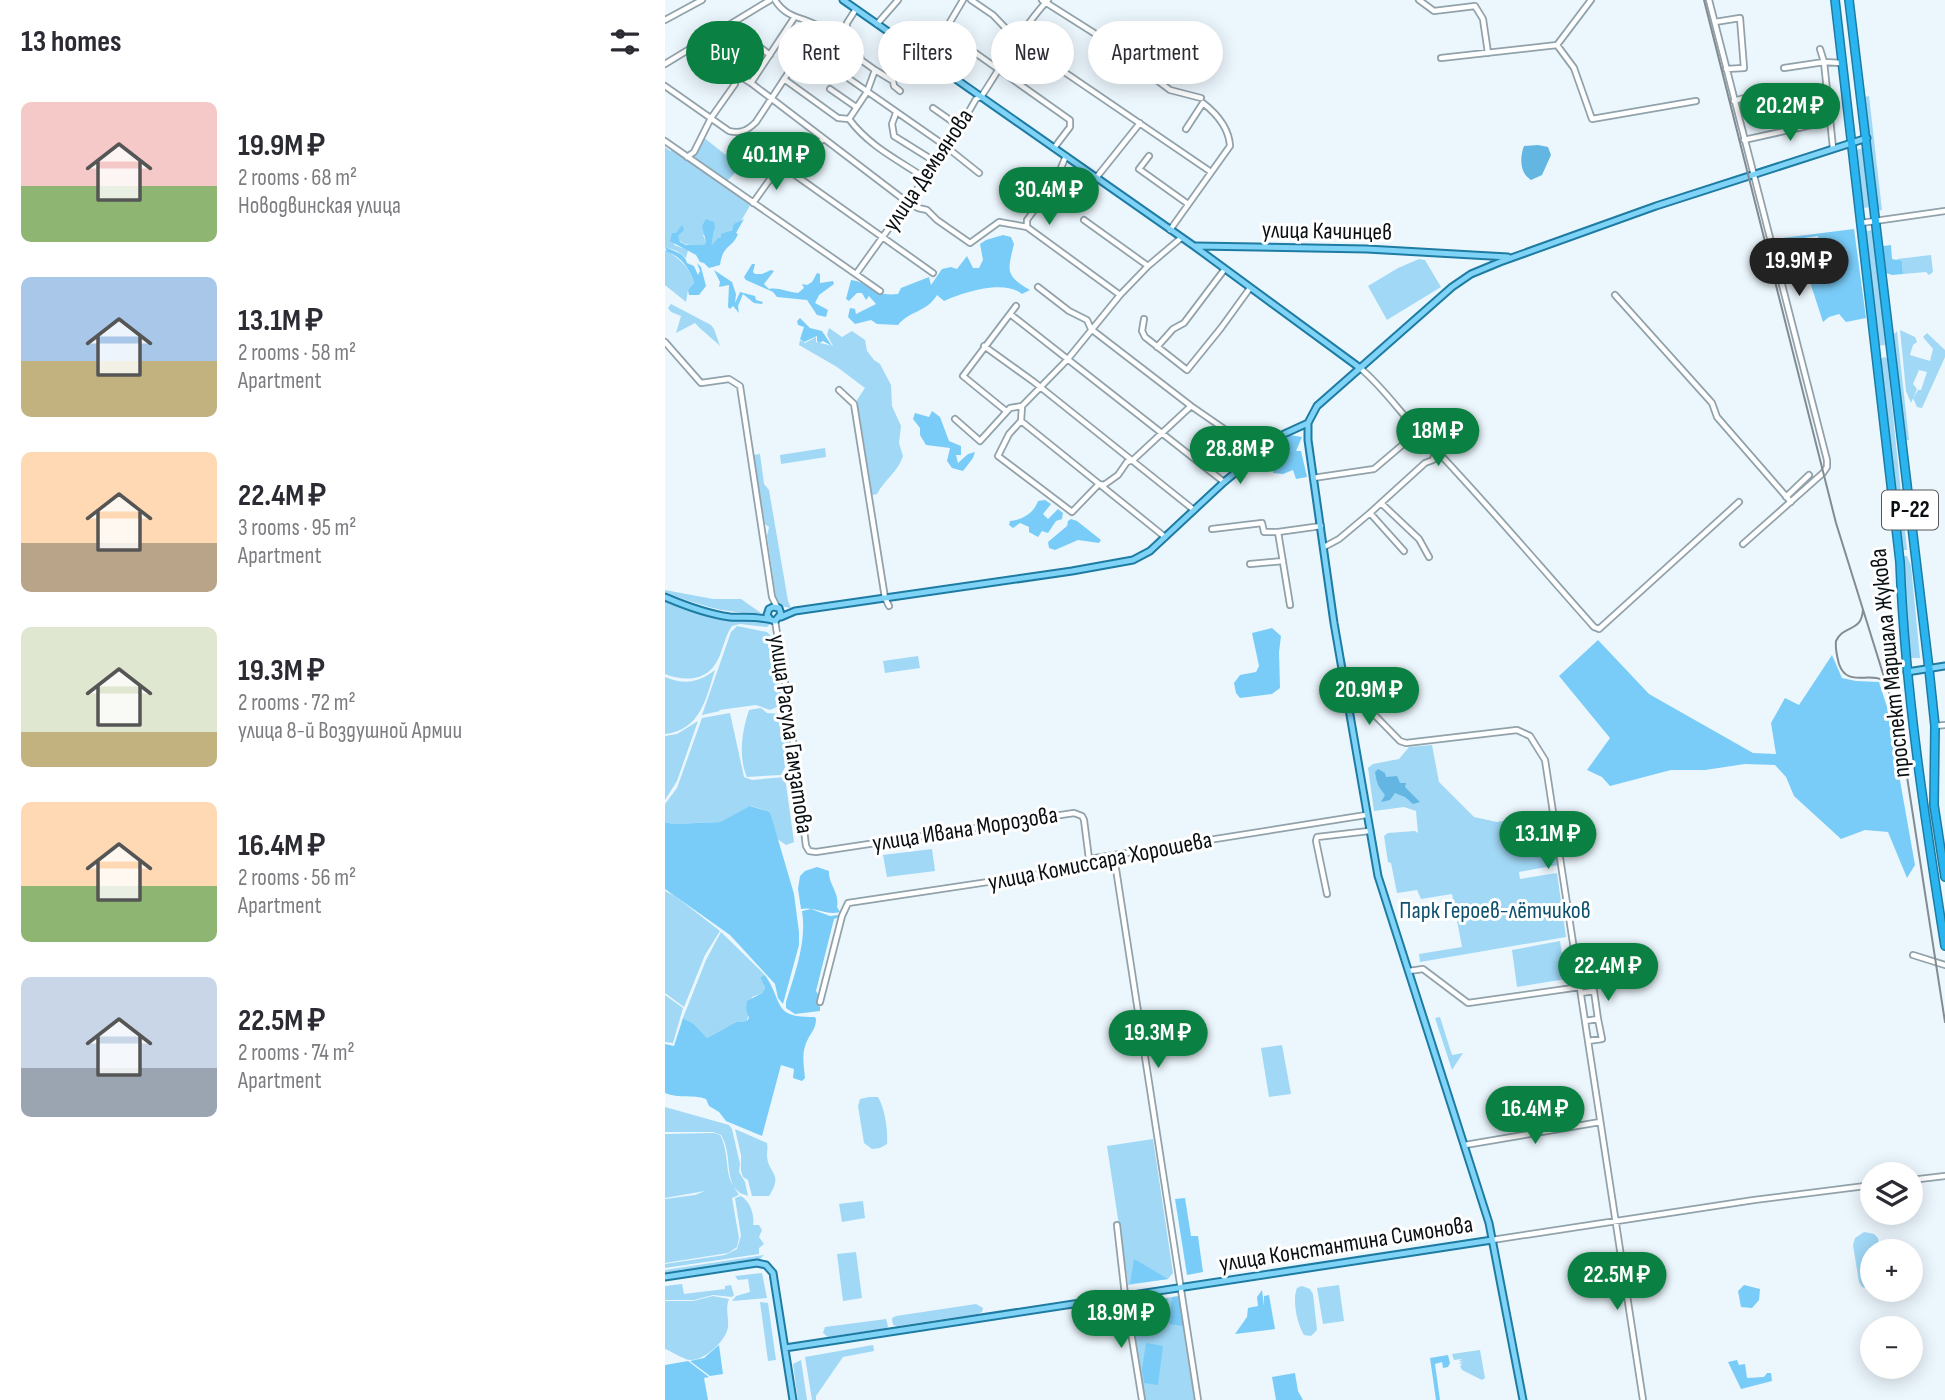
<!DOCTYPE html>
<html lang="en">
<head>
<meta charset="utf-8">
<style>
	:root { --surface:#fff; --page:#f2f2f3; --text:#2b2b33; --muted:#7c7c81; --accent:#0b8043 }
	body { margin:0; font-family:"Sofia Sans Condensed",sans-serif; background:var(--page); color:var(--text); height:100vh; display:flex; flex-direction:column; font-size:26px; white-space:nowrap }
	* { box-sizing:border-box; margin:0 }
	p { font-size:23px; color:var(--muted) }
	.icon { flex:none; width:38px; height:38px; fill:none; stroke:currentColor; stroke-width:2; stroke-linecap:round; stroke-linejoin:round }
	.map { position:relative; flex:1; overflow:hidden }
	.drawer { display:flex; flex-direction:column; background:var(--surface); width:665px }
	.drawer>* { flex:none }
	.top-card { position:absolute; left:21px; top:21px; width:665px; height:63px; display:flex; gap:14px }
	.controls { position:absolute; left:1195px; top:1162px; display:grid; gap:14px }
	.controls a { display:grid; place-items:center; width:63px; height:63px; border-radius:50%; background:var(--surface); box-shadow:0 4px 18px #0003; font-size:35px }
	.price { position:absolute; translate:-50% -60px; padding:0 16px; border-radius:24px; background:var(--accent); color:#fff; font-size:23px; line-height:46px; filter:drop-shadow(0 2px 4px #0008) }
	.price::after { content:''; position:absolute; left:50%; top:42px; width:21px; height:16px; margin-left:-10px; background:inherit; clip-path:polygon(0 0,100% 0,50% 100%) }
	.price.on { background:#222; color:#fff }
	ul { padding:0; list-style:none }
	li { display:flex; align-items:center; gap:21px; height:175px; padding:0 21px }
	li span { display:grid; place-items:center; flex:none; width:196px; height:140px; border-radius:10px; color:#555 }
	li>.icon { margin-inline-start:auto }
	span .icon { width:84px; height:84px; fill:#fffc; stroke-width:1 }
	li b { font-size:30px }
	h2 { display:flex; justify-content:space-between; align-items:center; height:84px; padding:0 21px; font-size:30px }
	.tag { padding:0 24px; border-radius:32px; background:var(--surface); box-shadow:0 4px 18px #0003; font-size:24px; line-height:63px }
	.tag.on { background:var(--accent); color:#fff }
	main { display:flex; flex:1; min-height:0 }
	.map>svg:first-child { display:block }
	.green { fill:#a0d8f6 }
	.forest { fill:#79ccf8 }
	.water { fill:#63b6e1 }
	.lines { fill:none; stroke-linecap:round; stroke-linejoin:round }
	.minor-casing { stroke:#91a2ab; stroke-width:8 }
	.major-casing { stroke:#1e7ba2; stroke-width:9 }
	.highway-casing { stroke:#1e7ba2; stroke-width:10 }
	.minor { stroke:#fff; stroke-width:4.5 }
	.major { stroke:#7fd3f6; stroke-width:5 }
	.highway { stroke:#2ab5f0; stroke-width:7 }
	.tram { stroke:#838b90; stroke-width:2 }
	.labels { text-anchor:middle; dominant-baseline:central; stroke-width:6; stroke-linejoin:round; paint-order:stroke }
	.shield { fill:#fff; stroke:#535759; stroke-width:2 }
	.shield-label { font-size:23px; font-weight:bold; fill:#090f12 }
	.street-label { font-size:24px; fill:#090f12; stroke:#fff }
	.park-label { font-size:24px; fill:#0d516e; stroke:#fff }
</style>
</head>
<body>
<main>
<section class="drawer">
<h2>13 homes<svg class="icon" aria-label="filters" viewBox="0 0 24 24"><path d="M4 7h16M4 17h16"/><circle cx="9" cy="7" r="2"/><circle cx="15" cy="17" r="2"/></svg></h2>
<ul>
<li><span style="background:linear-gradient(#f6c9c9 60%,#8fb573 0)"><svg class="icon" aria-label="home" viewBox="0 0 24 24"><path d="M3 11l9-7 9 7M6 9v11h12V9"/></svg></span><div><b>19.9M ₽</b><p>2 rooms · 68 m²</p><p>Новодвинская улица</p></div></li>
<li><span style="background:linear-gradient(#a9c7e8 60%,#c2b280 0)"><svg class="icon" aria-label="home" viewBox="0 0 24 24"><path d="M3 11l9-7 9 7M6 9v11h12V9"/></svg></span><div><b>13.1M ₽</b><p>2 rooms · 58 m²</p><p>Apartment</p></div></li>
<li><span style="background:linear-gradient(#ffd9b3 65%,#b9a48a 0)"><svg class="icon" aria-label="home" viewBox="0 0 24 24"><path d="M3 11l9-7 9 7M6 9v11h12V9"/></svg></span><div><b>22.4M ₽</b><p>3 rooms · 95 m²</p><p>Apartment</p></div></li>
<li><span style="background:linear-gradient(#dfe7d0 75%,#c2b280 0)"><svg class="icon" aria-label="home" viewBox="0 0 24 24"><path d="M3 11l9-7 9 7M6 9v11h12V9"/></svg></span><div><b>19.3M ₽</b><p>2 rooms · 72 m²</p><p>улица 8-й Воздушной Армии</p></div></li>
<li><span style="background:linear-gradient(#ffd9b3 60%,#8fb573 0)"><svg class="icon" aria-label="home" viewBox="0 0 24 24"><path d="M3 11l9-7 9 7M6 9v11h12V9"/></svg></span><div><b>16.4M ₽</b><p>2 rooms · 56 m²</p><p>Apartment</p></div></li>
<li><span style="background:linear-gradient(#c9d6e8 65%,#9aa5b1 0)"><svg class="icon" aria-label="home" viewBox="0 0 24 24"><path d="M3 11l9-7 9 7M6 9v11h12V9"/></svg></span><div><b>22.5M ₽</b><p>2 rooms · 74 m²</p><p>Apartment</p></div></li>
</ul>
</section>
<div class="map">
<svg width="1280" height="1400" viewBox="0 0 1280 1400">
	<rect width="100%" height="100%" fill="#ecf7fd"/>
	<path class="green" d="M1204,96L1217,210L1213,211L1199,97Z
		M38,137L76,167L63,180L62,188L85,205C80,216 71,230 59,233L56,239L47,246V237L50,231L38,235L41,242L39,245C29,245 19,247 12,238L17,225L9,245L23,250L21,258L12,251L0,247V147L5,151L9,149L22,157Z
		M1198,148L1206,207L1199,208L1191,150Z
		M1209,230L1220,345L1213,346L1201,231Z
		M0,250C14,258 24,266 29,283L23,290L21,302L0,285Z
		M1266,255L1268,272L1264,275L1261,272L1238,274L1237,261H1232V259Z
		M754,259L760,260L776,287L722,320L703,286L733,268Z
		M6,304L46,325L49,329L55,346C46,337 38,332 30,323L11,333L16,316L6,312L3,308Z
		M164,328L177,337L187,331L200,340L202,351L209,360L215,364L226,385L227,406L236,426L234,443L238,456C233,472 219,480 212,494L207,495L192,400L200,388L172,367L134,345L135,340L140,343L151,337V342L168,346L162,335Z
		M1235,330L1250,337L1252,342L1248,345L1245,355L1265,361L1268,349L1258,337L1262,333L1280,350V357L1257,408L1252,407L1248,398L1253,390H1256L1262,372L1254,370L1248,384L1252,389L1246,403L1241,391Z
		M1232,331L1244,440H1240L1229,334Z
		M1219,357L1222,358L1242,550H1238L1216,359Z
		M160,448L161,457L116,464L115,455Z
		M95,454L99,484L104,490L123,601L126,608L115,606L111,598L102,536L104,527L100,524L88,455Z
		M1238,556H1242L1246,566L1255,658H1246L1242,635Z
		M0,590L48,599H76L96,613C60,614 33,605 0,592Z
		M0,601C25,611 50,619 78,620C88,620 97,618 105,624L102,627L75,624L67,626C59,637 58,652 51,663C40,682 17,681 0,674Z
		M72,626L102,632L107,637L117,699L114,706L105,710L91,705L54,710L55,711L37,715L66,632Z
		M253,656L255,668L220,673L218,661Z
		M50,670C41,698 36,730 0,734V677C19,685 33,683 50,670Z
		M119,705L127,753L116,775L82,777C73,757 77,731 84,710L96,708L102,713L114,714Z
		M65,713L79,777L87,780L120,777L129,842L121,845L111,838L105,812L86,806L55,822L8,824L0,822V804L12,788L37,718Z
		M33,721L12,781L0,800V736L12,734Z
		M767,745L774,782L809,817L832,822L884,813L893,865L854,872L855,879L892,873L901,937L755,962L754,954L797,947L787,894L756,899L752,890L732,893L726,863L723,862L719,836L723,833L750,831L753,833L751,811L739,807L709,811L703,768L708,764L734,759L744,747Z
		M267,849L270,871L222,877L218,855Z
		M0,891L10,896L55,931L40,955L19,1007L0,993Z
		M56,932L96,971L100,975L95,977L100,988L97,993L87,997L82,1021L71,1022L42,1038L29,1024L18,1018L41,960Z
		M895,941L901,979L852,987L847,950Z
		M0,995L18,1008L8,1043L0,1042Z
		M775,1017L787,1055L798,1053L787,1070L770,1018Z
		M617,1045L626,1094L604,1097L596,1048Z
		M204,1097H213C220,1109 223,1129 222,1144L215,1148L207,1149L199,1143L193,1106L195,1099Z
		M0,1107L64,1125L67,1129L75,1164L74,1172L80,1182L83,1196L75,1193L69,1187L74,1195L67,1198L74,1238L72,1247L63,1253L0,1263V1199L30,1195L40,1191L0,1198V1134L49,1133L55,1135C64,1150 60,1175 68,1185C61,1169 66,1152 56,1135L48,1132H0Z
		M70,1129L102,1143C103,1148 102,1152 102,1156C103,1174 119,1173 104,1196H87L83,1180L78,1177L76,1171V1155Z
		M488,1139L508,1273L503,1279L463,1285L442,1146Z
		M76,1196C85,1201 90,1216 88,1225H94L97,1230L94,1237L99,1244L94,1248V1254L0,1268V1264L60,1255L72,1249L76,1236L70,1198Z
		M198,1201L200,1218L177,1222L174,1204Z
		M1199,1232L1209,1234L1213,1238L1215,1251H1208L1207,1290L1197,1287L1194,1282L1188,1245L1190,1238Z
		M191,1252L197,1298L178,1301L172,1254Z
		M99,1255L95,1259L0,1274V1270Z
		M97,1273L102,1298L67,1301L71,1296L85,1292L83,1279L73,1280L70,1276Z
		M17,1284L19,1294L60,1289V1286L66,1285L69,1295L67,1297L48,1295L29,1300H0V1286Z
		M674,1285L679,1321L658,1324L652,1288Z
		M637,1286L645,1289L648,1294L652,1330L646,1336L639,1335C632,1324 627,1300 632,1288Z
		M48,1296L64,1299C60,1309 64,1317 63,1327C61,1341 40,1360 26,1360C19,1360 8,1352 0,1349V1301H28Z
		M515,1296L531,1400H480L465,1303Z
		M95,1302L103,1303L111,1360L103,1361Z
		M311,1304L318,1308L317,1312L312,1314L232,1326L228,1325L227,1318L231,1316Z
		M221,1319L223,1326L222,1328L163,1337L158,1333L160,1327Z
		M208,1345L209,1351L178,1357L151,1396V1400H147L140,1357Z
		M815,1350L820,1378L817,1380L797,1370L795,1366L797,1365L794,1363L798,1362L794,1361L797,1359L789,1360L787,1354Z
		M136,1360L142,1400H133L128,1364Z"/>
	<path class="forest" d="M41,219L49,222C52,231 46,236 47,245L53,238H56V234L67,230L69,224L79,219L71,233L73,234C67,249 58,244 55,265L44,268L39,263L35,262L31,255L5,241L7,233H11L17,225L19,230L13,236L15,242L21,245H39L41,242L37,226Z
		M1189,229L1201,318L1181,322L1174,314L1164,317L1158,322L1145,282L1126,284L1123,270L1158,263L1157,255L1122,262L1120,250L1154,245L1153,236L1117,241V238Z
		M338,235L346,237L349,244C343,270 339,275 365,290L357,294C340,279 298,292 279,301L272,295C262,312 244,311 233,325L212,324L206,320L190,324L183,317L185,308L190,309L191,314L211,304L204,296L201,300L197,293H192L184,301L181,299L186,280C205,282 206,297 233,294L236,288L264,277L266,285L277,269L286,267L292,269L302,256L308,268H314L318,260L315,244L321,240Z
		M1226,245L1227,259L1237,261L1238,274L1227,275L1221,273L1218,246Z
		M0,247C8,251 20,253 22,263L29,266L33,275L35,271L32,263L36,267L41,286L34,295H24L23,290L29,283C25,269 16,256 2,252Z
		M87,264H90L88,272L90,274H97L106,270L109,271L99,284L104,289C113,287 123,292 133,293L139,288L137,284L142,285L147,282L152,273L155,274V283L168,281L169,284L154,295L150,303L163,310L161,317L152,315L142,300L112,297L108,292L81,280L79,277Z
		M49,270L67,282L71,294L70,303L75,292L90,296L91,300L98,302L97,304L89,303L78,294L73,306L74,313L68,306L65,309L63,307L64,285L54,287L55,282Z
		M135,318L145,328L157,331L167,346L158,341L154,343L152,341V336L139,342L135,339L139,327L133,325L132,321Z
		M267,411L275,417L284,441L296,446V455H291L293,463L303,454L310,452L308,458L298,471L287,468L282,461L285,448L261,445L255,435V428L248,419L250,413L264,417Z
		M625,435L637,437L631,451H636L642,477L631,479L628,470L618,474L608,473L605,454Z
		M380,500L386,504L378,514L383,519L393,509L398,513L397,519L391,521L383,533L377,531L373,537L364,532V527L355,523L348,528L344,525L345,521C357,520 369,513 373,501Z
		M406,519L412,521L436,540L434,543L413,540L390,550L384,548L383,542L402,526L403,521Z
		M607,628L616,636L614,652L615,688L607,694L575,698L571,693L569,683L575,675L591,672L594,666L587,633Z
		M933,640L984,694L1088,753L1111,754L1106,723L1120,698L1134,705L1167,655L1177,678L1191,681L1214,682L1222,707L1250,865L1242,878L1223,832L1200,830L1176,839L1129,796L1121,777L1110,765L1080,764L1040,770H1006L945,786L937,777L922,770L945,738L894,676Z
		M85,806L105,812L129,894L134,932V945L118,1004L113,998L110,984L65,935L0,889V822L8,824L55,822Z
		M152,867L164,871C163,884 175,893 172,907L175,912C161,916 150,906 136,909L133,889L135,876L140,871Z
		M146,909L165,916L173,915L175,917L169,919L151,991L155,997V1011L130,1014L121,1008V1002C130,973 142,942 137,911Z
		M100,975C119,1003 107,1018 150,1017L151,1019C151,1029 146,1032 142,1041C136,1053 139,1066 140,1078L137,1081L128,1078L129,1069L116,1065L97,1136L61,1121L54,1112L44,1106L41,1099C28,1094 14,1099 0,1093V1044L9,1046L18,1018L29,1024L42,1038L71,1022L82,1021L84,1018L81,1009L82,1001L97,993L100,988L95,977Z
		M520,1198L526,1236H533L538,1272L522,1275L510,1199Z
		M469,1259L503,1279L465,1284Z
		M1079,1285L1095,1289L1094,1300L1087,1308L1076,1307L1073,1291Z
		M597,1290L599,1306V1296L604,1295L610,1329L570,1334L582,1317L583,1308L593,1306L592,1297Z
		M515,1296L519,1326L504,1324L507,1297Z
		M503,1298L501,1323L484,1321L487,1300Z
		M481,1343L498,1346L493,1385L479,1383L477,1369Z
		M54,1345L58,1374L45,1376L25,1361L39,1358Z
		M783,1355L785,1363L783,1367L778,1368L777,1362L770,1364L775,1400H771L765,1358Z
		M1072,1360L1074,1365L1080,1364L1082,1378L1099,1377L1102,1373H1106L1107,1381L1076,1389L1063,1362Z
		M23,1361L44,1377L39,1378L43,1400H0V1365Z
		M630,1373L633,1391L638,1400H611L607,1377Z"/>
	<path class="water" d="M873,145L883,147L886,155L877,175L866,180C854,173 855,156 859,146Z
		M713,769L720,773L721,777L732,776L735,783H741L740,787L755,802L748,804L740,797L730,793L725,800L716,802L720,795C713,786 712,784 710,772Z"/>
	<g class="lines">
		<defs>
			<path id="minor" d="M110,0C125,25 152,14 163,38
				M298,0L285,22V30L309,52L405,120V127L389,148
				M306,0L328,15L351,39L546,172
				M377,0L429,33L505,90L536,98
				M754,0L769,11L810,6L818,19L823,53
				M1044,0L1162,460V467L1158,473L1078,544
				M0,20L37,0
				M1050,22L1075,18L1079,68L1061,69
				M212,24L233,0
				M66,25L105,55
				M892,45L909,68L927,119L1031,101
				M28,47L86,83L242,202L253,208L262,210L272,220L305,243L334,222L362,227L455,295
				M140,48L279,145L314,173
				M1155,49L1159,62L1168,148
				M776,58L892,45L926,0
				M0,64L105,0
				M1119,68L1159,62L1177,63
				M210,70L228,81L229,86L235,91
				M119,79L173,118L184,119C204,146 233,160 260,178
				M86,83L129,18
				M0,86L64,131C76,134 83,130 91,122L154,26
				M165,89L191,107
				M1069,101L1086,96
				M268,108L295,127
				M231,113L227,124L229,136L269,161
				M184,119L202,92L210,70L196,60L193,48L181,33L182,23L191,9
				M1079,140L1165,121
				M0,141L215,291
				M484,156L474,169L523,204
				M22,157L29,152L46,118L70,84L66,73
				M133,175L157,139
				M431,178L475,123
				M88,203L113,168L123,170L268,273
				M419,220L483,266
				M1196,223L1280,211
				M362,227V220L390,182L401,156
				M505,230L565,146C564,129 552,114 538,103L521,129
				M516,238L483,266L455,295L402,360L357,406L356,421L344,434L333,456L407,512L434,484L439,485L453,475L462,462L468,460L526,406
				M191,274L260,178L279,145L295,127L311,99L316,97C338,64 356,29 383,0
				M373,287L404,311L422,320L426,329L526,406L594,453
				M950,295L1047,403L1052,417L1126,502
				M345,314L559,482
				M479,319L477,331L480,337L522,370L556,328L585,288
				M0,342L36,383L64,379L75,386L107,597L112,607
				M319,346L369,382L529,510
				M492,347L508,329L519,323L559,270
				M695,368C718,387 733,410 753,431C814,494 871,562 929,627L934,629L1074,502
				M174,390L189,404L220,598L224,606
				M341,411L298,376L351,306
				M290,419L315,441L345,408L357,406
				M356,421L500,537
				M648,478L709,469L742,441L752,430
				M1121,497L1144,475
				M705,513L716,503
				M547,529L597,523L599,532H613
				M659,547L674,539L705,513L739,551
				M764,557L754,539L716,503L760,463L768,460L771,448
				M585,564L618,561
				M625,605L613,532L656,526
				M110,621L123,701L141,846L144,851L151,852L409,813L417,816L419,820L424,859
				M680,688L689,694L735,741L741,743L852,730L865,736L880,760L978,1400
				M1270,726L1280,725
				M449,856L533,1400
				M662,894L651,841L652,837L704,831
				M1248,955L1280,965
				M744,971L758,969L803,1003L915,987
				M916,993L929,991L933,1019L920,1021
				M155,1002L177,916L183,903L410,869L424,859L701,815
				M923,1041L937,1039L933,1019
				M800,1145L935,1122
				M1246,1180L1280,1176
				M452,1225L460,1295L477,1400
				M827,1240L1089,1200L1208,1185"/>
			<path id="major" d="M178,0L529,246L695,368
				M531,246L702,249L843,257
				M0,597C21,606 42,614 65,617C81,618 95,616 110,621L116,614L114,608L108,607L104,609L102,615L105,619
				M116,617L130,611L407,571L468,560L485,551L559,482L594,453L619,434L643,423
				M1242,672L1280,666
				M0,1277L92,1263L101,1265L108,1273L128,1400
				M120,1348L827,1240
				M858,1400L824,1223L713,876L669,623L643,440V423L652,406L787,287L806,274L835,262L991,206L1202,138"/>
			<path id="highway" d="M1170,0L1235,562C1240,691 1260,819 1280,946
				M1184,0L1264,669L1270,726L1269,805L1280,877"/>
		</defs>
		<use href="#minor" class="minor-casing"/>
		<use href="#major" class="major-casing"/>
		<use href="#highway" class="highway-casing"/>
		<use href="#minor" class="minor"/>
		<use href="#major" class="major"/>
		<use href="#highway" class="highway"/>
		<path class="tram" d="M1039,0L1171,523L1234,725L1280,1022
			M1198,609C1197,633 1179,624 1171,641C1170,649 1172,656 1174,664C1183,690 1207,668 1223,684"/>
	</g>
	<g class="labels">
		<rect class="shield" x="1217" y="490.5" width="56" height="39" rx="5"/>
		<g class="shield-label">
			<text x="1245" y="510">Р-22</text>
		</g>
		<g class="street-label">
			<text transform="translate(263 170) rotate(-56)">улица Демьянова</text>
			<text transform="translate(662 231) rotate(1)">улица Качинцев</text>
			<text transform="translate(1225 663) rotate(-96)">проспект Маршала Жукова</text>
			<text transform="translate(126 734) rotate(82)">улица Расула Гамзатова</text>
			<text transform="translate(300 829) rotate(-9)">улица Ивана Морозова</text>
			<text transform="translate(435 861) rotate(-11)">улица Комиссара Хорошева</text>
			<text transform="translate(681 1244) rotate(-9)">улица Константина Симонова</text>
		</g>
		<g class="park-label">
			<text x="830" y="910">Парк Героев-лётчиков</text>
		</g>
	</g>
</svg>
<div class="controls">
<a><svg class="icon" aria-label="layers" viewBox="0 0 24 24"><path d="M12 4l9 5-9 5-9-5zM3 14l9 5 9-5"/></svg></a>
<a>+</a>
<a>−</a>
</div>
<b class="price" style="left:1125px;top:143px">20.2M ₽</b>
<b class="price" style="left:111px;top:192px">40.1M ₽</b>
<b class="price" style="left:384px;top:227px">30.4M ₽</b>
<b class="price on" style="left:1134px;top:298px">19.9M ₽</b>
<b class="price" style="left:773px;top:468px">18M ₽</b>
<b class="price" style="left:575px;top:486px">28.8M ₽</b>
<b class="price" style="left:704px;top:727px">20.9M ₽</b>
<b class="price" style="left:883px;top:871px">13.1M ₽</b>
<b class="price" style="left:943px;top:1003px">22.4M ₽</b>
<b class="price" style="left:493px;top:1070px">19.3M ₽</b>
<b class="price" style="left:870px;top:1146px">16.4M ₽</b>
<b class="price" style="left:952px;top:1312px">22.5M ₽</b>
<b class="price" style="left:456px;top:1350px">18.9M ₽</b>
<div class="top-card">
<a class="tag on">Buy</a>
<a class="tag">Rent</a>
<a class="tag">Filters</a>
<a class="tag">New</a>
<a class="tag">Apartment</a>
</div>
</div>
</main>
</body>
</html>
